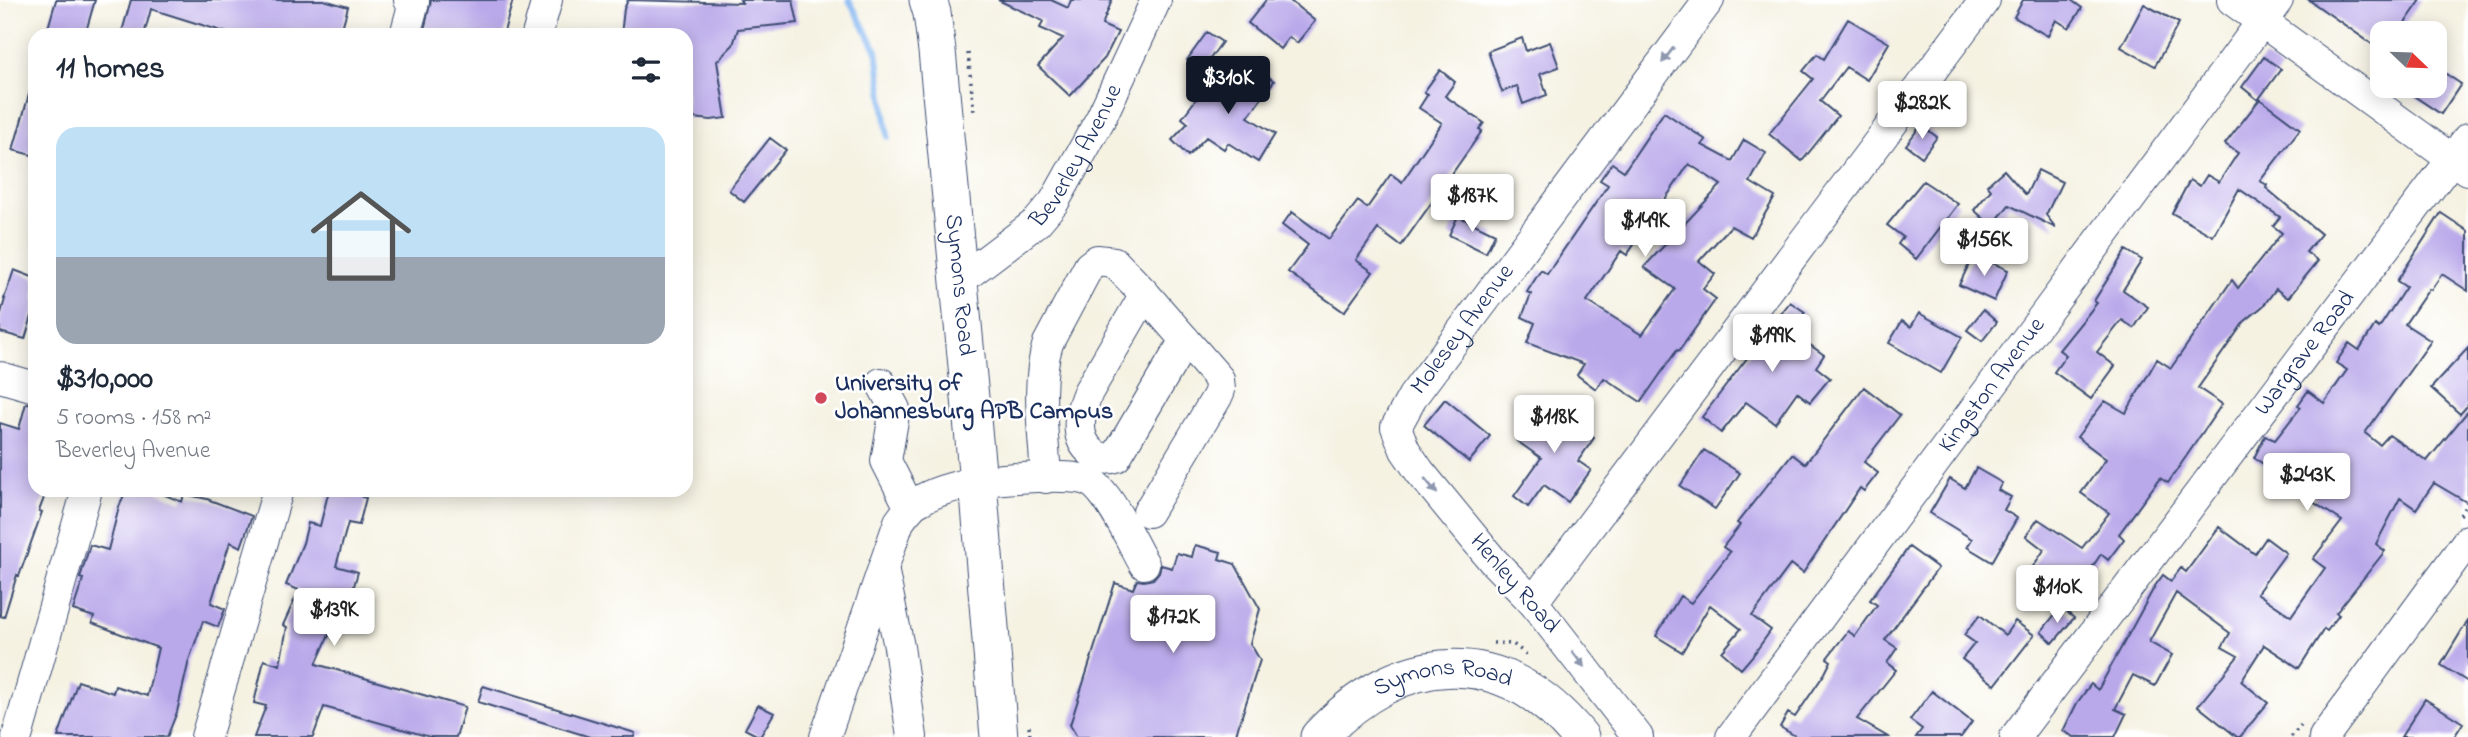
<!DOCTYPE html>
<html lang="en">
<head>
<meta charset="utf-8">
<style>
	:root { --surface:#fff; --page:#f6f6f7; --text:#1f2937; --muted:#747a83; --accent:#111827 }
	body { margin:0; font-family:"Indie Flower",sans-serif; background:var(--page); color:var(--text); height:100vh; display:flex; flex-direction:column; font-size:26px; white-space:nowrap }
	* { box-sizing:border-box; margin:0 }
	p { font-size:23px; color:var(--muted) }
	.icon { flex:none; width:38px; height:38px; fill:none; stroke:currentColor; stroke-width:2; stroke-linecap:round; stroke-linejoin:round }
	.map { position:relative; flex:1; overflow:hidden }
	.drawer { position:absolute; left:28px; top:28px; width:665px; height:469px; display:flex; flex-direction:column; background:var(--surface); border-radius:21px; box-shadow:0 4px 18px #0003 }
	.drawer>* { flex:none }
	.needle { width:46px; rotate:113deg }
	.fabs { position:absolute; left:2370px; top:21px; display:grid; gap:14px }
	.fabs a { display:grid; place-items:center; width:77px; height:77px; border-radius:14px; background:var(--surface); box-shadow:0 4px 18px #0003; font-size:35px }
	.price { position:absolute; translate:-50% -60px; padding:0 16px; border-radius:7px; background:#fff; color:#222; font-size:23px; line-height:46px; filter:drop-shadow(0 2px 4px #0008) }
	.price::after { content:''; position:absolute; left:50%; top:42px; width:21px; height:16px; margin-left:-10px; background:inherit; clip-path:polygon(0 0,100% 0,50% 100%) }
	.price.selected { background:var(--accent); color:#fff }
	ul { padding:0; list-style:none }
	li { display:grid; align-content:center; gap:14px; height:371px; padding:0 28px }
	li span { display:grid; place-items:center; height:217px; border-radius:21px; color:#555 }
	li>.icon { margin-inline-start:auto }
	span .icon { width:126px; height:126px; fill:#fffc; stroke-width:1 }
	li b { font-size:30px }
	h2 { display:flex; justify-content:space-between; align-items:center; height:84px; padding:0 28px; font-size:30px }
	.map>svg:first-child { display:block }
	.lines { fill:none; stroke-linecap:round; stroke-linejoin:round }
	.stream { stroke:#84b7f1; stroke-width:6 }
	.building { fill:#baa9ea; fill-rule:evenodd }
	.minor-casing { stroke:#3c4c72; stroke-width:32 }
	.major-casing { stroke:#3c4c72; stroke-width:39 }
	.path { stroke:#3c4c72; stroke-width:3.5; stroke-dasharray:2 5; stroke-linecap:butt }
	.minor { stroke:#fff; stroke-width:30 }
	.major { stroke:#fff; stroke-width:37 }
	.oneway { fill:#8d97ae }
	.poi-dot { fill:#d1495b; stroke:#fff; stroke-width:2.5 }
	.labels { text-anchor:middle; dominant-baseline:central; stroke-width:5; stroke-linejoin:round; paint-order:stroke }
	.street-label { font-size:24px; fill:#1b2f5e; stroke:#fff }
	.poi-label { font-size:24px; font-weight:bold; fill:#1b2f5e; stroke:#fff; text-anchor:start }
</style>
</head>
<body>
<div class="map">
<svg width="2468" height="737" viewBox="0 0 2468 737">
	<rect width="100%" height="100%" fill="#fff"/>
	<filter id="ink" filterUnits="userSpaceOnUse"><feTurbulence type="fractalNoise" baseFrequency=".0143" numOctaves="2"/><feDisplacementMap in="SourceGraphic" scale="14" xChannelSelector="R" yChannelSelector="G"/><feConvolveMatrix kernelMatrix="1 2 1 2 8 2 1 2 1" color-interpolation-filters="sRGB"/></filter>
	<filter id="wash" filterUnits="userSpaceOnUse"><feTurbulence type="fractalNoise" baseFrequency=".00686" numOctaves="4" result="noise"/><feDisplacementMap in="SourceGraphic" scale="28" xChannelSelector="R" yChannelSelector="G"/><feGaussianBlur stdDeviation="1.57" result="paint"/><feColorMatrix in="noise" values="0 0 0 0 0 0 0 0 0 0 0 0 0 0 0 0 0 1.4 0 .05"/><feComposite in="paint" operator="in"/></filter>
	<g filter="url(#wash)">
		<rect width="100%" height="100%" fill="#f5f2e2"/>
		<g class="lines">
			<path class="stream" d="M849,0L877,51L888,137"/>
		</g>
		<g id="blocks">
			<path class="building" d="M56,0H95L85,35H46Z
				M131,0H324L348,7L340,35H234L151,9L144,35H121Z
				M431,0H513L503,35H423Z
				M628,0L742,3L740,0H793L798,23L738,29L733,45L717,61L726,118L711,120L686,117V35H621L624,9Z
				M998,0H1051L1068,8L1071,0H1112L1102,25L1118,32L1105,58L1070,96L1038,66L1063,38L1040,28L1043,21Z
				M1266,0H1289L1315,21L1297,43L1289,37L1280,49L1248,23Z
				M2023,0H2071L2082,8L2069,28L2056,20L2048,36L2014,17Z
				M2309,0H2421L2398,33H2382V51Z
				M2144,4L2179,23L2155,66L2121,47Z
				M1848,19L1889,43L1867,80L1846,67L1820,101L1838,116L1802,161L1769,134L1813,79L1803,71L1817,54L1824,59Z
				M1207,32L1222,42L1202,70L1187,60Z
				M1522,38L1526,51L1550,42L1559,67L1540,74L1547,95L1523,104L1517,86L1502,92L1488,51Z
				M2264,57L2281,69L2258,100L2242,87Z
				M2434,66L2461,84L2441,114L2399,86H2434Z
				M1257,68L1274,81L1248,117L1275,134L1258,162L1228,143L1224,149L1206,137L1188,156L1172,140L1188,123L1182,118L1218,70L1242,88Z
				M1440,70L1455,82L1445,96L1484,123L1479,129L1482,131L1401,246L1378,229L1356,260L1373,272L1344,312L1288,272L1308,245L1282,225L1292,212L1329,239L1358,201L1367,208L1391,174L1402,182L1442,123L1419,108L1428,94L1424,92Z
				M30,91L35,92V156L13,150Z
				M2260,99L2300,129L2260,181L2267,185L2266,188L2321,234L2306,252L2318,261L2288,298L2276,289L2263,306L2244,322L2198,388L2222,404L2168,483L2160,478L2119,534L2124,539L2108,560L2101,554L2067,605L2026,577L2044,550L2026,536L2038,519L2082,548L2109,513L2081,493L2106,459L2077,437L2105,401L2126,413L2157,359L2171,368L2232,280L2238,288L2282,233L2273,226L2280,217L2239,189L2213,236L2172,213L2190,180L2200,186L2207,175L2219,182L2238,153L2225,144Z
				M1664,112L1706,140L1702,145L1732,161L1744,140L1766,153L1750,182L1775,197L1751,237L1731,226L1699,261L1715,274L1703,289L1716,299L1679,351L1677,350L1641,402L1604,378L1596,389L1577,375L1584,364L1527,343L1535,323L1522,317L1531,294L1527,292L1541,270L1547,274L1608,185L1600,180L1612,163L1624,171ZM1689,164L1721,185L1644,267L1675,289L1642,335L1587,301L1621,251L1627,255Z
				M1921,125L1937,137L1922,157L1906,145Z
				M770,138L786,150L744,202L729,190Z
				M2004,170L2026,195L2038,170L2062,182L2046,215L2056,228L2009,205L1992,226L1974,210L1991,190L1987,185Z
				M1923,181L1958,204L1916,259L1898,244L1903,237L1887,225Z
				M2441,213L2468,231V291L2442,274L2431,290L2429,289L2405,324L2431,341L2365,433L2380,445L2389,435L2427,461L2468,411V503L2434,483L2416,509L2400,498L2376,544L2385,551L2336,613L2339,615L2327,631L2324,629L2299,668L2264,645L2241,681L2268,703L2240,737H2237L2198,706L2238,656L2222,647L2230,633L2176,593L2149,642L2172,655L2155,686L2133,675L2115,709L2126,714L2115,737H2074L2063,731L2077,703L2091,684L2098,690L2155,586L2163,575L2171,581L2181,568L2186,572L2219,527L2255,554L2266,538L2286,553L2257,593L2291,616L2325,568L2313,559L2342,521L2313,502L2316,497L2254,458L2265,436L2275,440L2301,407L2298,405L2308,391L2324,403L2347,370L2336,363L2349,343L2359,350L2375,325L2379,328L2406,287L2397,281Z
				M1458,216L1495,234L1486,253L1449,235Z
				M2126,250L2142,260L2123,290L2148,307L2134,328L2122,320L2097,352L2115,366L2091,399L2054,372L2066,355L2059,350L2097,303L2094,301Z
				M1974,254L2008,270L1994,301L1959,285Z
				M14,270L35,278V306L25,339L0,332V317L5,299H4Z
				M1790,302L1805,312L1792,332L1824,355L1816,367L1830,378L1810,402L1797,392L1775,423L1746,402L1721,433L1702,417Z
				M1983,310L1997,322L1982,341L1967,330Z
				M1919,313L1962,337L1941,373L1889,343L1902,321L1911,327Z
				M2468,348V405L2460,414L2431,388Z
				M1864,387L1900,415L1864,462L1878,473L1864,491L1860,488L1803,573L1791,564L1752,616L1771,630L1754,654L1741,669L1722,652L1741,629L1710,605L1682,652L1656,636L1680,596L1691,603L1730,552L1723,547L1740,525L1737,523L1792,454L1805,464Z
				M1445,399L1490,436L1469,462L1424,425Z
				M1546,401L1561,413L1560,414L1594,438L1578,461L1591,470L1568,502L1544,485L1528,507L1514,496L1541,458L1517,441Z
				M26,403L35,404V490H47L39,511L42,512L19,576L17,575L4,617L0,616V423L19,429Z
				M1704,450L1740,473L1715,509L1680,486Z
				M1976,468L2002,483L1998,490L2011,497L2004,510L2017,518L1992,562L1967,547L1972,539L1930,513L1950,479L1965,488Z
				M126,490H153L182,502L184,494L207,499L252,516L241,547L230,542L211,603L225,609L218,627L203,621L189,660L177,712L167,737H58L78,681L113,693L115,686L147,696L158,648L92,623L94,617L73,610L83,579L80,578L90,545L108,550L119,507Z
				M329,490H364L362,497L366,498L359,525L348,523L336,566L358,572L347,610L341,608L316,664L465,707L456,737H430L324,707L313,737H254L266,706L254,703L264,660L280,665L287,627L283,625L299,590L286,585L303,543L308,523L320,526Z
				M1195,545L1221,552L1219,559L1235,564L1260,609L1250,643L1260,660L1235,737H1077L1070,725L1115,583L1133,589L1137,580L1144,581L1153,579L1159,572L1161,565L1172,568L1177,553L1192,557Z
				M1909,547L1938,568L1885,640L1897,648L1887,663L1896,670L1857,719L1888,737H1797L1780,727L1788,713L1795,717L1825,673L1831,661L1827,658L1848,631L1855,636L1877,605L1870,600Z
				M2061,607L2074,618L2053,643L2041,632Z
				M1980,615L2005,635L2015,621L2034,635L1995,685L1962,659L1975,643L1964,635Z
				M2468,620V682L2441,665Z
				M483,686L635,733L634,737H590L478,702Z
				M1932,691L1972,722L1961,737H1916L1922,729L1910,720Z
				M2425,699L2463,723L2454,737H2401Z
				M758,705L774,713L760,737L745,729Z"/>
		</g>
	</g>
	<g filter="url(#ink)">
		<use href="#blocks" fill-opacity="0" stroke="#3c4c72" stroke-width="2"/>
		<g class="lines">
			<defs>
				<g id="minor">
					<path d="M2232,0L2467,170"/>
					<path d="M405,35L414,2L409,0"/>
					<path d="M537,35L547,0"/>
					<path id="s1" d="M959,281L1037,222L1054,202L1101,118L1156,0"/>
					<path d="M1145,294L1088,392C1079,413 1073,439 1094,454C1101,459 1108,460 1116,457L1185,340"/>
					<path d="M0,377L35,387"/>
					<path d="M881,383L895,409L886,461L910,508"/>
					<path d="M1046,478C1044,434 1035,385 1048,343L1089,266L1097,260L1114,262L1145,294L1219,379L1220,390L1217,397L1148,512"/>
					<path d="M883,568L899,647L912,737"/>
					<path d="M1533,602L1985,0"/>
					<path d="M17,737L87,490"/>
					<path d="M206,737L278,490"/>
					<path d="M825,737L899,522C904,515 910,506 917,502C935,491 958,485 979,482C999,479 1076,472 1091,482C1110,494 1132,543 1144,564"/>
					<path id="s2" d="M1638,737L1533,602L1493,561L1420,472L1405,450L1396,427L1413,396L1709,0"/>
					<path id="s3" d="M1731,737L2278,0"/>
					<path id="s4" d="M2015,737L2468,138"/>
					<path d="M2324,737L2468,540"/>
				</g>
				<g id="major">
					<path id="s5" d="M928,0L932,13L937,51L978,482L999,737"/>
					<path id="s6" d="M1319,737C1399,650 1502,641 1580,737"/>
				</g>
			</defs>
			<use href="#minor" class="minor-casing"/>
			<use href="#major" class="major-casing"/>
			<path class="path" d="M968,53L974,112
				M2460,515L2468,504
				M1493,643L1513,644L1527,655
				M1029,726L1030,737
				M2291,737L2301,725"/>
			<use href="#minor" class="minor"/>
			<use href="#major" class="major"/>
		</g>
		<defs><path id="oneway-solid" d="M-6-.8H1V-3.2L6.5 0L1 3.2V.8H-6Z" transform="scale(1.75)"/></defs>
		<g class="oneway">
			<use href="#oneway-solid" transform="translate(1668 55) rotate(127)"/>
			<use href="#oneway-solid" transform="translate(1431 486) rotate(51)"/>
			<use href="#oneway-solid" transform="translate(1578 659) rotate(52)"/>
		</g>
	</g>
	<circle class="poi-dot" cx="821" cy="398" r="7"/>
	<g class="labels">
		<g class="street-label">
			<text stroke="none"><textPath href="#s1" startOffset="175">Beverley Avenue</textPath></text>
			<text stroke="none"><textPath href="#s5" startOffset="287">Symons Road</textPath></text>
			<text stroke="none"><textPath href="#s2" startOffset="513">Molesey Avenue</textPath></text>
			<text stroke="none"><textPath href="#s4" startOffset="481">Wargrave Road</textPath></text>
			<text stroke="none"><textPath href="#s3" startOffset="438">Kingston Avenue</textPath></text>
			<text transform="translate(1514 584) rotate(49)">Henley Road</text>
			<text stroke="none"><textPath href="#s6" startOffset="144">Symons Road</textPath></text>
		</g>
		<g class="poi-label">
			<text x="835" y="384">University of<tspan x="835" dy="28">Johannesburg APB Campus</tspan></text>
		</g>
	</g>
</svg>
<div class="fabs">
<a><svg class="needle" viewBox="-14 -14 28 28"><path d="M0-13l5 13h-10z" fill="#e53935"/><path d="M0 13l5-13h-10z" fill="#747a83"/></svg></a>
</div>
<b class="price selected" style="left:1228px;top:116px">$310K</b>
<b class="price" style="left:1922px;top:141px">$282K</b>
<b class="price" style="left:1472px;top:234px">$187K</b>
<b class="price" style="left:1645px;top:259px">$149K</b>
<b class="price" style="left:1984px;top:278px">$156K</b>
<b class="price" style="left:1772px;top:374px">$199K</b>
<b class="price" style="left:1554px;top:455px">$118K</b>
<b class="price" style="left:2307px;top:513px">$243K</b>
<b class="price" style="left:2057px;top:625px">$110K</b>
<b class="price" style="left:334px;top:648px">$139K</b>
<b class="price" style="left:1173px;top:655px">$172K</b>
<section class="drawer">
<h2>11 homes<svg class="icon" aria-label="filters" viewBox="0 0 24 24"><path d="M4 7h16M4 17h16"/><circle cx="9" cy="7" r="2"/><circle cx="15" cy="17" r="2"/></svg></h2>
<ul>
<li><span style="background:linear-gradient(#bfe0f5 60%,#9aa5b1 0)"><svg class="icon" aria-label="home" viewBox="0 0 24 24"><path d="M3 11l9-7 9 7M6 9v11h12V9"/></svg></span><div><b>$310,000</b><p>5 rooms · 158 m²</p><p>Beverley Avenue</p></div></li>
</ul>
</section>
</div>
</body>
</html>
